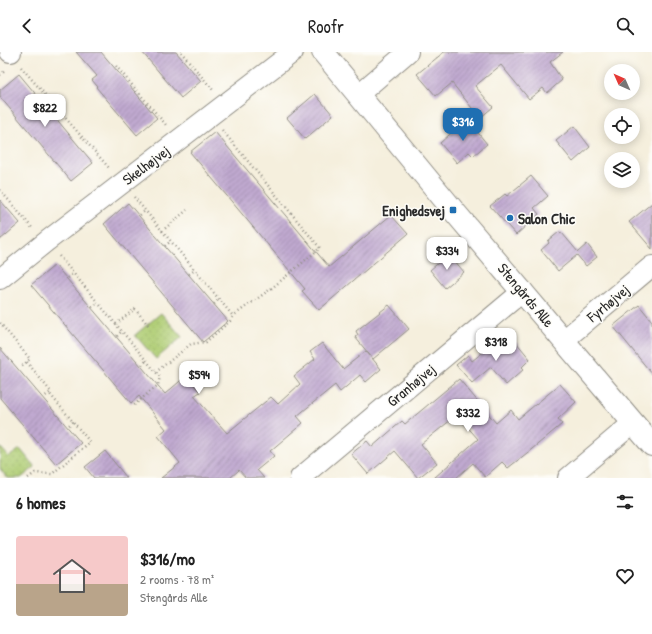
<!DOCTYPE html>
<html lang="en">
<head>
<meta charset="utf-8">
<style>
	:root { --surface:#fff; --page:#f2f2f2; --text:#222; --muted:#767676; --accent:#1f6fb2 }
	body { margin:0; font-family:"Patrick Hand",sans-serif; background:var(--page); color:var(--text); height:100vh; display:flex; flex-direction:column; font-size:15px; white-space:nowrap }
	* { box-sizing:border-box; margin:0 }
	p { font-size:13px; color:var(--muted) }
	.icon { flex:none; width:22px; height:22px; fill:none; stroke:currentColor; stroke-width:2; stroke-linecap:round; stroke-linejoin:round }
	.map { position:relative; height:426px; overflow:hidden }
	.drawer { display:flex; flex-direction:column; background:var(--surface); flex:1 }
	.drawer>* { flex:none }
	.needle { width:26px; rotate:315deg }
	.fabs { position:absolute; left:604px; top:12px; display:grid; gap:8px }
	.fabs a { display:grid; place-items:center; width:36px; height:36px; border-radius:50%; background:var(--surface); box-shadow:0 2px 10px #0003; font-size:20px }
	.price { position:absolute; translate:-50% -34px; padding:0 9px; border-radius:8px; background:#fff; color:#222; font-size:13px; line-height:26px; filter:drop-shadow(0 1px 2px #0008) }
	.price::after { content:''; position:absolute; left:50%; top:24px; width:12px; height:9px; margin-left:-6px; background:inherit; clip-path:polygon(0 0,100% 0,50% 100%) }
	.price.active { background:var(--accent); color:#fff }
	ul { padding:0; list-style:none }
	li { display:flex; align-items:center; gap:12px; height:100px; padding:0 16px }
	li span { display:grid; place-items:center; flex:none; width:112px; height:80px; border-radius:4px; color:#555 }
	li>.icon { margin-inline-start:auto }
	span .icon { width:48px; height:48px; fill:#fffc; stroke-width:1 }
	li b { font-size:17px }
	h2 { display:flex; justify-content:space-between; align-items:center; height:48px; padding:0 16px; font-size:17px }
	header { display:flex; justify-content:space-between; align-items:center; height:52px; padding:0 16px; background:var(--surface); font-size:18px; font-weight:600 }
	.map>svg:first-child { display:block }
	.park { fill:url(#park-dots); stroke:#6e7c50 }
	.building { fill:url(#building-hatch) }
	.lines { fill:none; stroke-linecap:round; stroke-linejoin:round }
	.street-casing { stroke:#908d84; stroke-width:22 }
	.secondary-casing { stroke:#908d84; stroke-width:24 }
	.path { stroke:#908d84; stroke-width:2.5; stroke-dasharray:1 3; stroke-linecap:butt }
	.street { stroke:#fff; stroke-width:20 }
	.secondary { stroke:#fff; stroke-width:22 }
	.poi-dot { fill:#1f6fb2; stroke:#fdfcf7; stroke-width:1.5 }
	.labels { text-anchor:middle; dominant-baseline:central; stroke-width:3; stroke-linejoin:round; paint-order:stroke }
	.street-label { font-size:15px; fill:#2b2b2b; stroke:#fdfcf7 }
	.poi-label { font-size:15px; font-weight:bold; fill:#2b2b2b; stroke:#fdfcf7; text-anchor:end }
</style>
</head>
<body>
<header><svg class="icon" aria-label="back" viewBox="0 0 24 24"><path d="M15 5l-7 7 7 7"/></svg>Roofr<svg class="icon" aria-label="search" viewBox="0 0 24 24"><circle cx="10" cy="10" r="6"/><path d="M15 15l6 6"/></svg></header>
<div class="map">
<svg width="652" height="426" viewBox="0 0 652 426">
	<defs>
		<pattern id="park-dots" width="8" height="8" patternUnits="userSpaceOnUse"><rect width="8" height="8" fill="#b0ce76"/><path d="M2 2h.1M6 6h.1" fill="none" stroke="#98b166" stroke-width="1.8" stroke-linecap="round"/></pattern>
		<pattern id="building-hatch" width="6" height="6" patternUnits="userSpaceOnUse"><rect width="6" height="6" fill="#c0a9d0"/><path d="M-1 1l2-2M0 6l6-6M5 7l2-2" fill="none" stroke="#9c8aa9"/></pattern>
	</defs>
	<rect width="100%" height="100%" fill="#fdfcf7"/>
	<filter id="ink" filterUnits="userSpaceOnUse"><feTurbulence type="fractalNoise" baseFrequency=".025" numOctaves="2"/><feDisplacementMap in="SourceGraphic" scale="8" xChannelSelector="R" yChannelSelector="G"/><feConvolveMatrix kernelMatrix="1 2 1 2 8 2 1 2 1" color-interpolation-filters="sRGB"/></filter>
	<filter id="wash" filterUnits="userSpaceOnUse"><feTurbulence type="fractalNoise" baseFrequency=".012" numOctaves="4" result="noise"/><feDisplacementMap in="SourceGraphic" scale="16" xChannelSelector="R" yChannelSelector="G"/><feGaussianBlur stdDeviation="0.9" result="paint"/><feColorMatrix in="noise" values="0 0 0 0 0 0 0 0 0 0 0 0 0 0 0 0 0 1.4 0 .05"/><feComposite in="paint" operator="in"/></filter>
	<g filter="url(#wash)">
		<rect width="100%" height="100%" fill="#f5efdd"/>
		<path class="park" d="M161,261L182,285L156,307L135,283Z
			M0,395L9,405L20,397L35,415L21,426H7L0,417Z"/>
		<g id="blocks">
			<path class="building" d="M76,0H101L157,66L137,83L96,35L97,34L92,28L97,24Z
				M142,0H176L201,29L181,46Z
				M444,0H563L550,10L562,28L547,41L543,36L529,47L501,13L475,34L493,55L480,66L452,31L436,44L417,22Z
				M19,22L93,111L71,129L0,45V38Z
				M315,42L333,63L305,87L287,66Z
				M467,67L487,92L473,104L469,100L457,111L440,91Z
				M574,74L590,95L573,110L556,89Z
				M215,80L329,215L391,163L408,182L319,258L302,239L305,237L190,100Z
				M531,124L548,144L534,156L539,162L516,183L490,154L505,142L507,144Z
				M0,148L20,171L0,188Z
				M128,151L228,269L203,290L104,172Z
				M652,151V197L629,170Z
				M559,180L562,181L578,200L587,192L597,205L586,214L577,203L558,219L541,198L549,191L548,189Z
				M449,202L464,220L445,236L430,218Z
				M55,213L165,342L186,324L200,340L194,344L227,381L271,345L278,352L300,332L294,324L315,307L310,300L322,291L343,317L366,299L381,317L366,330L360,323L340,340L335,333L297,364L303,371L270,399L274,404L257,418L264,426H246L239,418L230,426H161L180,411L158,384L166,377L139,344L131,351L31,233Z
				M389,253L409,277L373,307L355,285L358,283L356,279Z
				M639,253L652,269V322L613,274Z
				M502,285L510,295L516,290L530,307L522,315L524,317L506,333L491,315L472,331L456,313L468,303L472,309Z
				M0,296L81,391L56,412L0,346Z
				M459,327L496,371L511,358L518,367L560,332L576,350L558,367L562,372L532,397L508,416L502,410L485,425L473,411L456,426H434L478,387L457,363L421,392L437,411L418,426L395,399L368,422L351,402L367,389L372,395L402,369L405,372Z
				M105,399L127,426H94L85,415Z"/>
		</g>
	</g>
	<g filter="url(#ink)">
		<use href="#blocks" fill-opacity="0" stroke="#908d84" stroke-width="1"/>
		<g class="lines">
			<defs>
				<path id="street" d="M10,0H11
					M359,42L408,0
					M0,227L47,189L293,0
					M564,288L652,214
					M300,426L523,239
					M568,426L633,371"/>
				<path id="secondary" d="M323,0L453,158L652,393"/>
			</defs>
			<use href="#street" class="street-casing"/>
			<use href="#secondary" class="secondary-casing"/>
			<path class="path" d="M181,0L213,38
				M116,14L166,73
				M21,15L110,117
				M0,23L6,18
				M222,78L320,196L272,236L233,264
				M0,138L33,177
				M134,145L233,264L230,269L206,290L191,292L156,320
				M140,163L145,159
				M162,179L187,158
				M165,194L171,189
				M59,204L160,325L158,333L133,354
				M189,222L195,218
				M68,226L73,221
				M214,252L219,247
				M92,255L98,251
				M0,271L30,307L21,315
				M116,272L135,257L149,274
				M117,284L122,279
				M27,310L51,340L44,345
				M142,313L146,309
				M69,373L73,370
				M28,426L35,421L52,422L90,390L49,341"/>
			<use href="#street" class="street"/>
			<use href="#secondary" class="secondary"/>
		</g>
	</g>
	<g class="poi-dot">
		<rect x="449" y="154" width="8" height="8" rx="2"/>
		<circle cx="510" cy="166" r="4"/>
	</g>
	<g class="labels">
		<g class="street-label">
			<text transform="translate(146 113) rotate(-37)">Skelhøjvej</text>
			<text transform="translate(526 243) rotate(50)">Stengårds Alle</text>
			<text transform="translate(608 251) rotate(-40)">Fyrhøjvej</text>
			<text transform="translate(411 333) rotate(-40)">Granhøjvej</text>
		</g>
		<g class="poi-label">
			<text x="445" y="158">Enighedsvej</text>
			<text x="518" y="166" text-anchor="start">Salon Chic</text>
		</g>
	</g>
</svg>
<div class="fabs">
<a><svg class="needle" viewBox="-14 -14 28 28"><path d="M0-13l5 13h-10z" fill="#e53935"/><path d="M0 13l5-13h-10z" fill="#767676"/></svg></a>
<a><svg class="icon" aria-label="locate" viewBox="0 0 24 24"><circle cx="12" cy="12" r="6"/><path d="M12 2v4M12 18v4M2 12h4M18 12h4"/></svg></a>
<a><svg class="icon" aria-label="layers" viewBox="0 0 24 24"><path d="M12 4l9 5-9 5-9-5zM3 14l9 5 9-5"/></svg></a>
</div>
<b class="price" style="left:45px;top:76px">$822</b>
<b class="price active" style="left:463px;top:90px">$316</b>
<b class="price" style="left:447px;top:219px">$334</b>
<b class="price" style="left:496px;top:310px">$318</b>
<b class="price" style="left:199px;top:343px">$594</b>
<b class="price" style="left:468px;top:381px">$332</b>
</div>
<section class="drawer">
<h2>6 homes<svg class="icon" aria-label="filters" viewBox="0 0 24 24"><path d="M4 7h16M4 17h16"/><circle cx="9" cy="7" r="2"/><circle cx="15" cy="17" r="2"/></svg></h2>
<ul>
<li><span style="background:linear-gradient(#f6c9c9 60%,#b9a48a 0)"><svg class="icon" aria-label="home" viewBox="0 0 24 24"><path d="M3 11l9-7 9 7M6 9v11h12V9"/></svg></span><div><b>$316/mo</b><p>2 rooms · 78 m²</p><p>Stengårds Alle</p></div><svg class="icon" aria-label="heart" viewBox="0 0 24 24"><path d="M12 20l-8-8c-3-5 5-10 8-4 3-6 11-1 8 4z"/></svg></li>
</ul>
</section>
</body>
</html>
